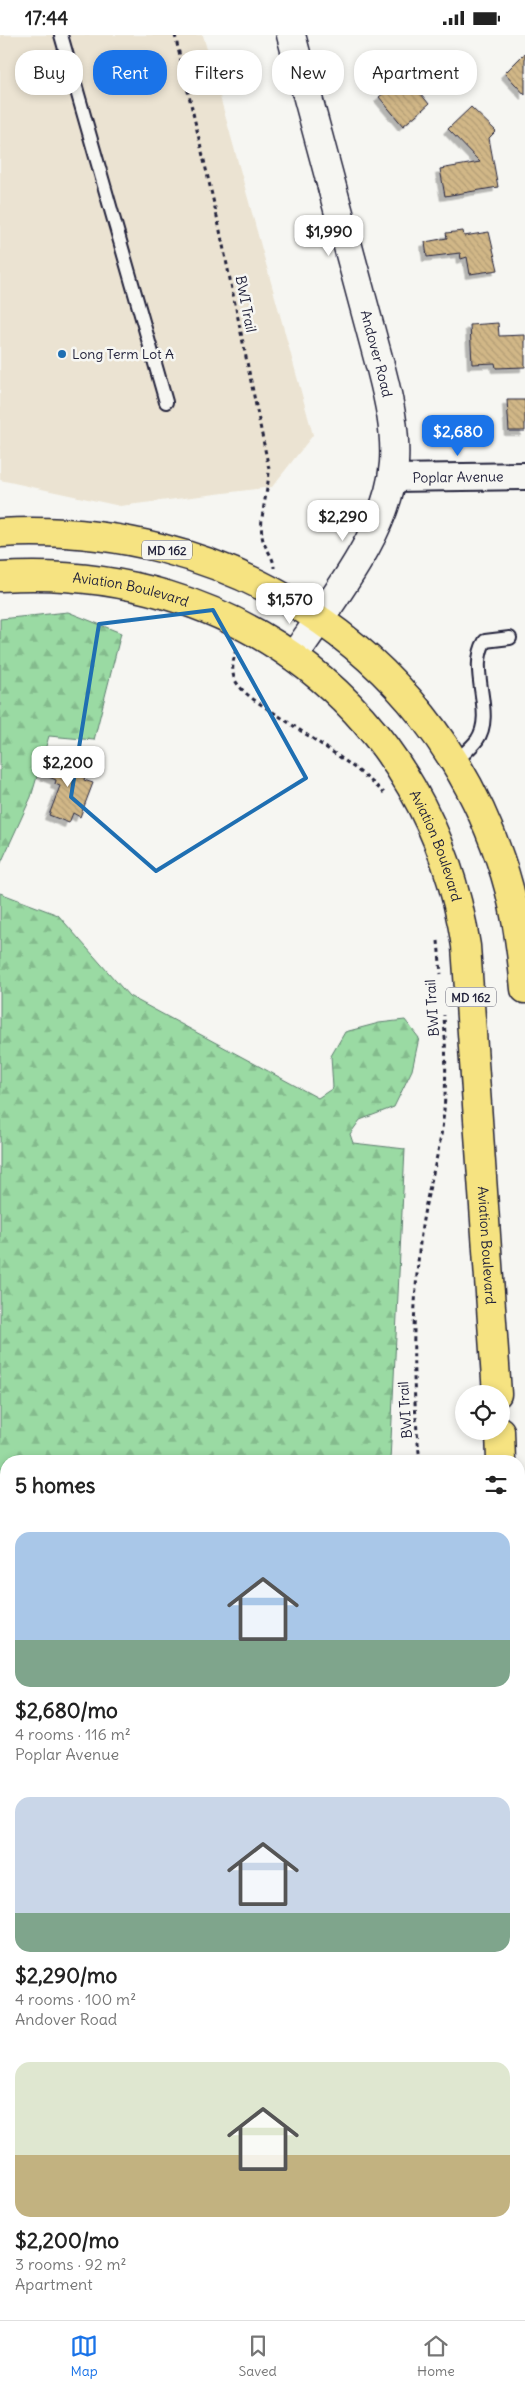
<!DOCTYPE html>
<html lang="en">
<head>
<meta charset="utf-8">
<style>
	:root { --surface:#fff; --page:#f2f2f2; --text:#222; --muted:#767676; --line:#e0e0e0; --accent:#1a73e8 }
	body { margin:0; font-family:Delius,sans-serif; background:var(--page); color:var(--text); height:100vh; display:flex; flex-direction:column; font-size:19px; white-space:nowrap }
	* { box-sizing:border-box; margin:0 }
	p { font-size:16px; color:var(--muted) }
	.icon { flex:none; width:28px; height:28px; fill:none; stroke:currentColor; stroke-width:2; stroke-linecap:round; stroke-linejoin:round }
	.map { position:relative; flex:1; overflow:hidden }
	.side { position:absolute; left:0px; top:1420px; width:525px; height:865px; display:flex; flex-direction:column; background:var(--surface); border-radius:20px 20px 0 0; box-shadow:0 2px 8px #0003 }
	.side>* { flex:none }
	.guide { position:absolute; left:15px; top:15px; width:495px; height:45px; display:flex; gap:10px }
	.tools { position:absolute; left:455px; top:1350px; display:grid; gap:10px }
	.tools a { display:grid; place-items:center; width:55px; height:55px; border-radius:50%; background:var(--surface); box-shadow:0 2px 8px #0003; font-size:25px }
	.price { position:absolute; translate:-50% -42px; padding:0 11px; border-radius:10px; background:#fff; color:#222; font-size:16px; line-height:32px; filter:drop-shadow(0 1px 2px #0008) }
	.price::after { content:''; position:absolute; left:50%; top:30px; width:15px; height:11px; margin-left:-8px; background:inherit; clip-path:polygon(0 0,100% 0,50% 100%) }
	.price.active { background:var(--accent); color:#fff }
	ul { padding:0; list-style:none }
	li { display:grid; align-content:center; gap:10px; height:265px; padding:0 15px }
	li span { display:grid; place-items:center; height:155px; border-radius:15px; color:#555 }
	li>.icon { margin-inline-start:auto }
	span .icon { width:90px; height:90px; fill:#fffc; stroke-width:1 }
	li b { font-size:21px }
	h2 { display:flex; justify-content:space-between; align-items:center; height:60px; padding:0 15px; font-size:21px }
	.pill { padding:0 18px; border-radius:20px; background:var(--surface); box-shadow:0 2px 8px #0003; font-size:18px; line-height:45px }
	.pill.active { background:var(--accent); color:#fff }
	.status { display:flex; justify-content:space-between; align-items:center; height:35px; padding:0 25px; background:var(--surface); direction:ltr }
	.status svg { height:14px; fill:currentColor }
	.menu { display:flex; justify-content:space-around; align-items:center; height:70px; border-top:1px solid var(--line); background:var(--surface); font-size:14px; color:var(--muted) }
	.menu a { display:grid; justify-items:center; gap:2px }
	.menu .active { color:var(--accent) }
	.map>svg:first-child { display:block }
	.built { fill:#ebe3d2 }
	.green { fill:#9adaa3; stroke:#5e7e6f }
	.forest { fill:url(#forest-firs); stroke:#5e7e6f }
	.building { fill:url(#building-back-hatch); stroke:#22223b; filter:url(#shadow) }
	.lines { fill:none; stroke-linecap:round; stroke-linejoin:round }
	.lane-casing { stroke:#22223b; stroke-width:16 }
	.street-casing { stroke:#22223b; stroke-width:30 }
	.secondary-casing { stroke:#22223b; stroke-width:31 }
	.primary-casing { stroke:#22223b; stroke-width:31 }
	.path { stroke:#22223b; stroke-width:3; stroke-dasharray:4 4; stroke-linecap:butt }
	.lane { stroke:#f6f6f2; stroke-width:12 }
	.street { stroke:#f6f6f2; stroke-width:26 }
	.secondary { stroke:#f6f6f2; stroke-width:28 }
	.primary { stroke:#f6e381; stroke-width:28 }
	.marked { fill:none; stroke:#1f6fb2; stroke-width:4; stroke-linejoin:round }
	.poi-dot { fill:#1f6fb2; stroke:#f6f6f2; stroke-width:2 }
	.labels { text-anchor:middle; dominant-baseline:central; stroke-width:5; stroke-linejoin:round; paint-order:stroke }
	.shield { fill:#f6f6f2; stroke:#626272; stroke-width:1 }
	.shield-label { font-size:12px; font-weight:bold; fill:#22223b }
	.street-label { font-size:14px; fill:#22223b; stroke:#f6f6f2 }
	.poi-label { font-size:14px; fill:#22223b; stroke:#f6f6f2; text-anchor:start }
</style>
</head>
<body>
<div class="status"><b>17:44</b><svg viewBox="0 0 49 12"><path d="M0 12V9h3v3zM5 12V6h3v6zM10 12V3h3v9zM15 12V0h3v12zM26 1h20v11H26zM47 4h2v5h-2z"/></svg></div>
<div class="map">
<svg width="525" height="2285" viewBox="0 0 525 2285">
	<defs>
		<pattern id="forest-firs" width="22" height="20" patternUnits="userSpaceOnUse" patternTransform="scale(1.25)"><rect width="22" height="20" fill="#9adaa3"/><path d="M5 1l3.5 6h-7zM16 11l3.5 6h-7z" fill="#84bb8d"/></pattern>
		<pattern id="building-back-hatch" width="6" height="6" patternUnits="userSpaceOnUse" patternTransform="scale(1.25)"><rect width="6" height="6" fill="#d1b787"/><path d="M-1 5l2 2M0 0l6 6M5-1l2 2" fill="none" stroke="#b39d75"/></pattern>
		<filter id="shadow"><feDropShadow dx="-4.5" dy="4.5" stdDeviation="0" flood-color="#0004"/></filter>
	</defs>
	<rect width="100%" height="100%" fill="#f6f6f2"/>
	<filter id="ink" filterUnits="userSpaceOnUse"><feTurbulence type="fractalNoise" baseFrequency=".02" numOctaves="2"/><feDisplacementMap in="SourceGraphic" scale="10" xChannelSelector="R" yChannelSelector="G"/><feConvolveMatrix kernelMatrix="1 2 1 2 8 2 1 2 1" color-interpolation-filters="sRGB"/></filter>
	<g filter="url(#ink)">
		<path class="built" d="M0,0H203L313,400L272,452L120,471L0,445Z"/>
		<path class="green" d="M0,1753L6,1762V2009L0,2013Z"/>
		<path class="forest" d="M68,577L121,598L94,705L49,701L31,762L0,830V584Z
			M0,858L58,880L129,961L318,1063L333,1053L331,1021L345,997L379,988L405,985L419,1003L412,1035L394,1072L360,1085L350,1099L353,1108L405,1114L390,1426H6V1655L0,1654Z
			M255,2279H460V2285H255Z"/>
		<path class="building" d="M525,18V60L505,38Z
			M406,40L429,69L403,91L379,62Z
			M471,72L496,96L489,103L498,152L445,161L440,134L480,127L448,94Z
			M463,196L464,201L489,197L498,235L470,239L467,222L461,224L460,218L427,222L425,207L447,203L446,198Z
			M498,288L499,301L525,300V332L496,333L495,328L472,329L470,290Z
			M507,365H525V396H509Z
			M50,719L88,734L84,745L93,748L80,782L73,778L69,788L49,780L60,751L55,749L56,745L42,739Z"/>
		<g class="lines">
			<defs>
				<path id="lane" d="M61,0L166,367
					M455,727C462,720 471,713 477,705C496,678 467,635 485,606L510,603"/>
				<g id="street">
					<path id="s1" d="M392,443L525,441"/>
					<path d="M519,1884H525"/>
					<path d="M0,2087L6,2083"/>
					<path d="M0,2202L6,2211"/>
					<path d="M54,2279L59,2285"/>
				</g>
				<g id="secondary">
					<path id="s2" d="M291,0L381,334C389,365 396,396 394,428C389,496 331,566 294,621"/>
				</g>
				<g id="primary">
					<path d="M0,498C223,485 427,610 500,824C515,866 521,910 525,954"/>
					<path id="s3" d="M0,542C236,527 430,676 466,911L497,1359"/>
					<path d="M500,1396L501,1426"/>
					<path d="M519,1691L525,1788"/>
				</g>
			</defs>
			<use href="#lane" class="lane-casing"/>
			<use href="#street" class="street-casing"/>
			<use href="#secondary" class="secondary-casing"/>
			<use href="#primary" class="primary-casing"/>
			<path class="path" d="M175,0L218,186L269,434C269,454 259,483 262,500C263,513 274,520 274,533
				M236,615C233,624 231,637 235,645C243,660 265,672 279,681C315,706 353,728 384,758
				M438,906L441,939
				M420,1426C411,1350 412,1275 421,1199C425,1163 437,1129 442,1094C447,1056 446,1019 444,980
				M508,2279V2285"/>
			<use href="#lane" class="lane"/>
			<use href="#street" class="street"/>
			<use href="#secondary" class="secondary"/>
			<use href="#primary" class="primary"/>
		</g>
	</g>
	<path class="marked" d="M213,575L306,743L156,836L71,762L99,589Z"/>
	<circle class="poi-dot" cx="62" cy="319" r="5"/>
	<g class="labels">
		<g class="shield">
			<rect x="142" y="505.5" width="50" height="19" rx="4"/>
			<rect x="446" y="952.5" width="50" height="19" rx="4"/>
		</g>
		<g class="shield-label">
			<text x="167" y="515">MD 162</text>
			<text x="471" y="962">MD 162</text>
		</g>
		<g class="street-label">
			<text transform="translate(246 269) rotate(79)">BWI Trail</text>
			<text stroke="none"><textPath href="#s2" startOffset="330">Andover Road</textPath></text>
			<text stroke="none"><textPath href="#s1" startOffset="66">Poplar Avenue</textPath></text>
			<text stroke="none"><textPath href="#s3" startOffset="132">Aviation Boulevard</textPath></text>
			<text stroke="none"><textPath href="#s3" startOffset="551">Aviation Boulevard</textPath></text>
			<text transform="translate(432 973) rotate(-94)">BWI Trail</text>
			<text stroke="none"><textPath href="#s3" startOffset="956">Aviation Boulevard</textPath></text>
			<text transform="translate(405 1375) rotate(-94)">BWI Trail</text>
		</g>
		<g class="poi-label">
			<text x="72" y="319">Long Term Lot A</text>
		</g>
	</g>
</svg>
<div class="tools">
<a><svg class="icon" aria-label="locate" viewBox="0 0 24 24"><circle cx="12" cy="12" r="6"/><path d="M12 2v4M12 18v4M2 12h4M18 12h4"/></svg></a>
</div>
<b class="price" style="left:329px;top:222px">$1,990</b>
<b class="price active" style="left:458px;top:422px">$2,680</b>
<b class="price" style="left:343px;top:507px">$2,290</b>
<b class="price" style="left:290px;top:590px">$1,570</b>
<b class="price" style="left:68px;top:753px">$2,200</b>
<div class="guide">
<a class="pill">Buy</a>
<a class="pill active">Rent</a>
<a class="pill">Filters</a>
<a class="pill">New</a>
<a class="pill">Apartment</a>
</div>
<section class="side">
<h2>5 homes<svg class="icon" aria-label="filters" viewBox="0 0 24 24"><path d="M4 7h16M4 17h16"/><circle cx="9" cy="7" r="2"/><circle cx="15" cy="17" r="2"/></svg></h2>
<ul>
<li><span style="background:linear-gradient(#a9c7e8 70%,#7fa58c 0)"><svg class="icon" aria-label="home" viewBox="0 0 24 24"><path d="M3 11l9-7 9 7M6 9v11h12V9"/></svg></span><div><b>$2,680/mo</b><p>4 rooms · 116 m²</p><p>Poplar Avenue</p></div></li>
<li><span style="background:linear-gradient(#c9d6e8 75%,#7fa58c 0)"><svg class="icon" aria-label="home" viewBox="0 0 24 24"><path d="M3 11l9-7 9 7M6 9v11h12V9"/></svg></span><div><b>$2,290/mo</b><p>4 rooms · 100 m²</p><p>Andover Road</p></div></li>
<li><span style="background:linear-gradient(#dfe7d0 60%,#c2b280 0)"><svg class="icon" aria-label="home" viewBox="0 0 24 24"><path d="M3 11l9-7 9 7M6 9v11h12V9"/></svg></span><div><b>$2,200/mo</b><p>3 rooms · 92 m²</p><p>Apartment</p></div></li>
</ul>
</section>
</div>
<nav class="menu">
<a class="active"><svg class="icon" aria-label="map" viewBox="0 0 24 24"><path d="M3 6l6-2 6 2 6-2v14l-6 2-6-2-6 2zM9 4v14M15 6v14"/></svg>Map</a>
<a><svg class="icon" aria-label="saved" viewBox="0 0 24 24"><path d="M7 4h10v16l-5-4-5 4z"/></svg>Saved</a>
<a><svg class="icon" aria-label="home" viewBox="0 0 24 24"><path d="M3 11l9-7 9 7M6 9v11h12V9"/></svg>Home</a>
</nav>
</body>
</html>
